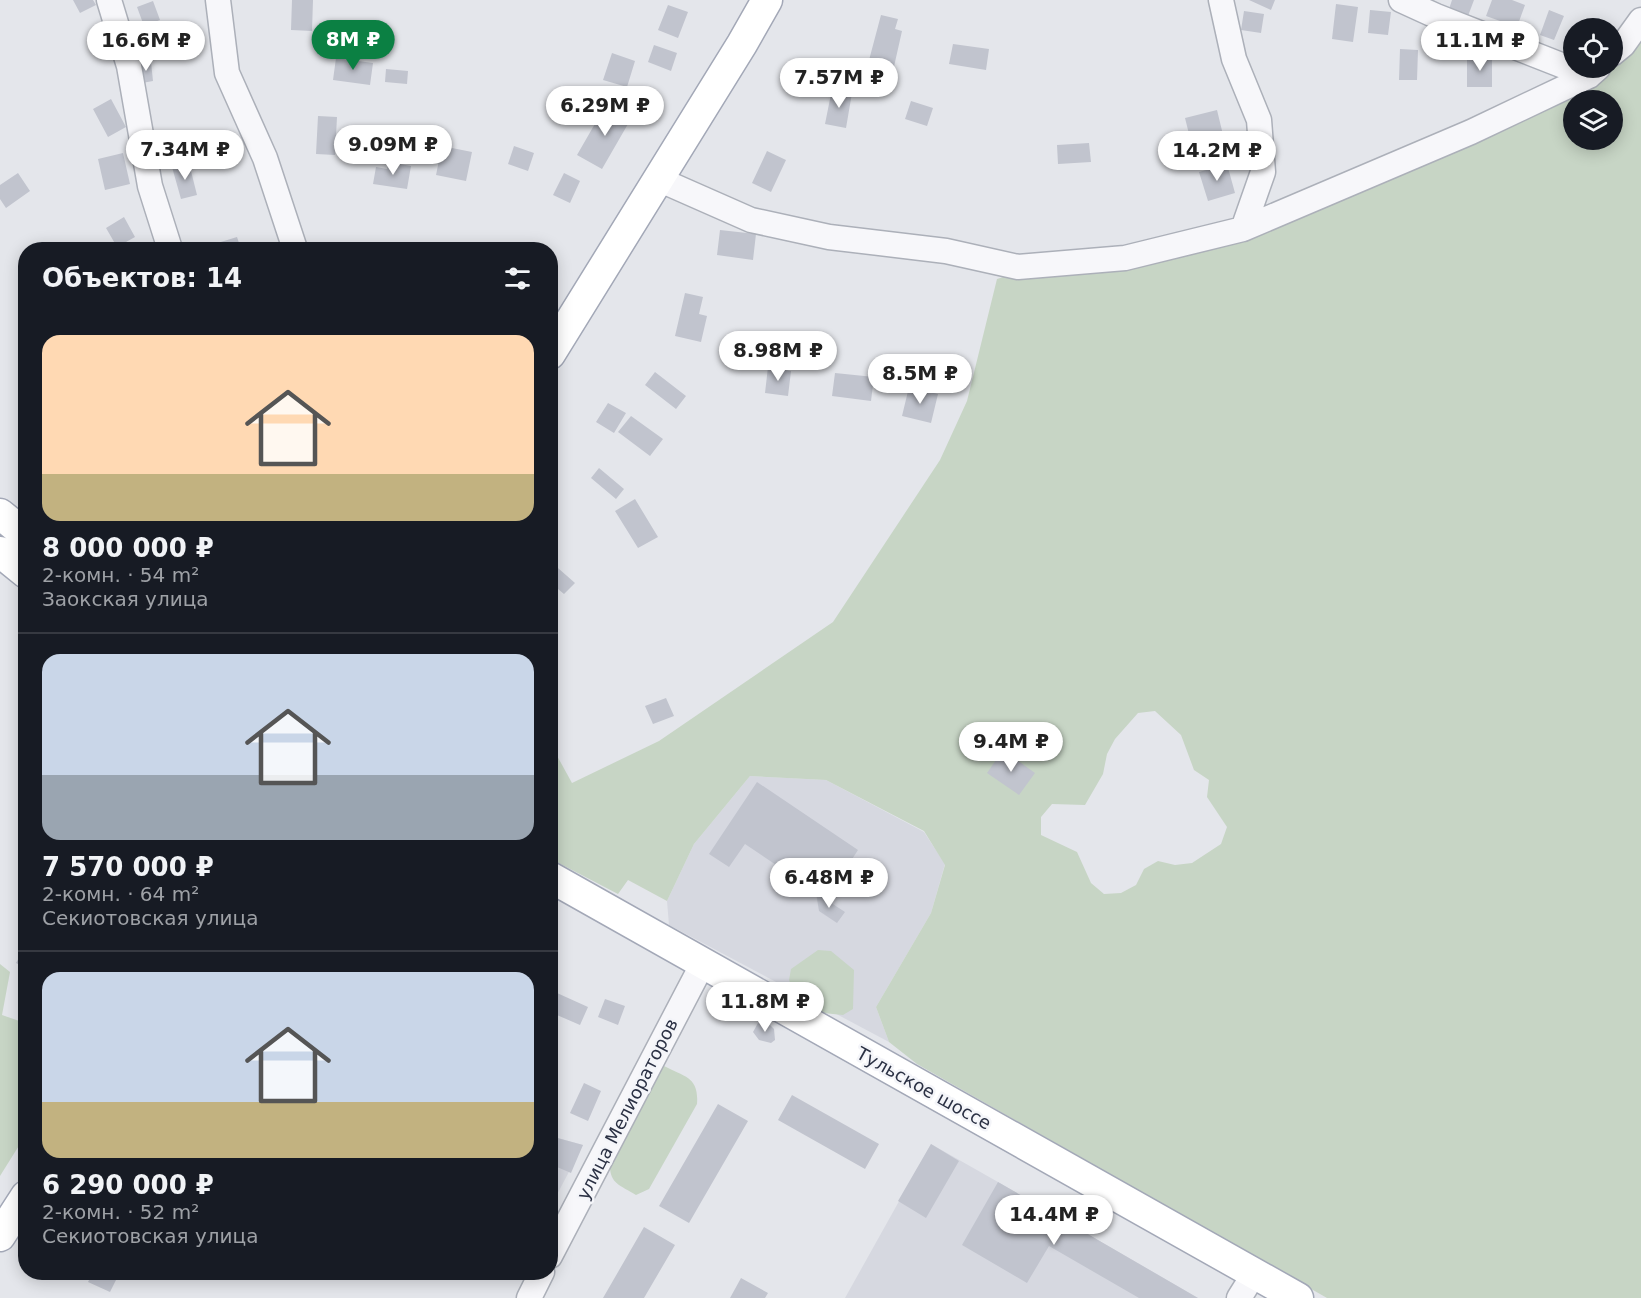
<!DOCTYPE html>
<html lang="ru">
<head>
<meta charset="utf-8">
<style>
	:root { --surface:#171b24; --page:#20242c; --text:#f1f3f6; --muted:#9ea1a6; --line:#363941; --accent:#0b8043 }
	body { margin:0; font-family:"DejaVu Sans",sans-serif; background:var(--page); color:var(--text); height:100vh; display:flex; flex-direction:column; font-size:22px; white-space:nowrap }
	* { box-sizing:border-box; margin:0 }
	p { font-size:20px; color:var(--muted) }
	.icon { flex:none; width:33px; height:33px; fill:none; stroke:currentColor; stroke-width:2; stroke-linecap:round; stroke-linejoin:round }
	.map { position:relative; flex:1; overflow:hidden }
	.side { position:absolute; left:18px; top:242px; width:540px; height:1038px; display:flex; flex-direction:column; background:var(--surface); border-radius:24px; box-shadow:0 3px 15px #0003 }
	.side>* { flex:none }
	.controls { position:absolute; left:1563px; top:18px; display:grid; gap:12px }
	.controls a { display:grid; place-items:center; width:60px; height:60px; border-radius:50%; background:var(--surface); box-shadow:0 3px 15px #0003; font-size:30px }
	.price { position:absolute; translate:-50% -51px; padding:0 14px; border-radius:21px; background:#fff; color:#222; font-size:20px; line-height:39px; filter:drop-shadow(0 2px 3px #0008) }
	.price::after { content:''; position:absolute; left:50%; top:36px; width:18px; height:14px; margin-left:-9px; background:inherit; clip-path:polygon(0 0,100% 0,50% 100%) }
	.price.selected { background:var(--accent); color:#fff }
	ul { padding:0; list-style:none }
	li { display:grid; align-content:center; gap:12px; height:318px; padding:0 24px }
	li+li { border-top:2px solid var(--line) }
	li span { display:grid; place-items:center; height:186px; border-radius:18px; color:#555 }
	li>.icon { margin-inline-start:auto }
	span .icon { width:108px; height:108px; fill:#fffc; stroke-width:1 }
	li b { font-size:26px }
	h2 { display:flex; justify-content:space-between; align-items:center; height:72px; padding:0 24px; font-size:26px }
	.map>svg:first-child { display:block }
	.built { fill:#d6d8e0 }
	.green { fill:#c7d5c5; fill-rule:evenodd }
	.building { fill:#c1c4ce }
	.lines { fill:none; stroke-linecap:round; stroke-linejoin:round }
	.minor-casing { stroke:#acb0b9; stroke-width:27 }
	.major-casing { stroke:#a3a8b7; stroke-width:33 }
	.minor { stroke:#f7f7fa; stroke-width:24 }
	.major { stroke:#fff; stroke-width:30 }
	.labels { text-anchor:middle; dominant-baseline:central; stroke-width:5; stroke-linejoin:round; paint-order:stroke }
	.street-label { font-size:18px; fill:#2b3144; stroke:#f4f5f9 }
</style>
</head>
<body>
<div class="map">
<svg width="1641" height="1298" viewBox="0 0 1641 1298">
	<rect width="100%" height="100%" fill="#e4e6eb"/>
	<path class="built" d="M750,776L826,780L924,832L945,864L931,913L876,1007L889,1042L669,925L667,901L694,844Z
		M551,1136L583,1145L551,1206Z
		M931,1144L998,1182L1198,1298H845Z"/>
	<path class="green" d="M1641,29V1298H1327L917,1064L889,1042L876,1007L931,913L945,865L924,831L826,780L750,776L694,844L667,901L628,880L618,894L551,859L550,743L572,783L659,741L833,622L940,460L967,401L997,279L1019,272L1127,265L1605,68H1612L1613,61ZM1574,100H1612V140H1574ZM1155,711L1181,735L1194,770L1209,780L1207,797L1227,827L1221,844L1192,863L1175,865L1158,861L1144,869L1136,885L1121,893L1104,894L1091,883L1077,852L1041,835V817L1052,804L1085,805L1103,774L1107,754L1115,739L1138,713Z
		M818,950L831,951L854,970L853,1009L843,1015L823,1013L797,998L789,980L791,969Z
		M0,964L10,972L2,1015L25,1023V1136L0,1176Z
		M664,1066C685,1077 699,1077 697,1104L649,1189L636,1195C620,1185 609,1184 610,1163L656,1068Z"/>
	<path class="building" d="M73,0H93L96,5L80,13Z
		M292,0H313L312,31L291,30Z
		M1249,0H1275L1271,10Z
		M1452,0H1474L1468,16L1449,9Z
		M1492,0H1512L1525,5L1517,27L1486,16Z
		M153,1L160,20L144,26L137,7Z
		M1336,4L1358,7L1353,42L1332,39Z
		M668,5L688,12L678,38L658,30Z
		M1370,10L1391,12L1388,35L1368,33Z
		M1549,10L1564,16L1554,40L1540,35Z
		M1244,11L1264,14L1261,33L1241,30Z
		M881,15L898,19L895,29L902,31L893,71L868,64Z
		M953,44L989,49L986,70L949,64Z
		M654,45L677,53L671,71L648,62Z
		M1400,49L1418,50L1417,80H1399Z
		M612,53L635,61L627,87L603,80Z
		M1467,57H1492V87H1467Z
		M336,58L373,63L370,85L333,80Z
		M151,62L153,81L142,83L139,63Z
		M386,69L408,71L407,84L385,82Z
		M832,89L852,93L846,128L825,124Z
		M111,99L126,127L108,137L93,109Z
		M911,101L933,108L927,126L905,119Z
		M612,105L632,117L602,169L577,155L600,115L604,118Z
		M1217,110L1225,143L1193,150L1185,118Z
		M318,116L337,117L335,155L316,154Z
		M1089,143L1091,162L1058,164L1057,145Z
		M442,146L472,152L466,181L436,175Z
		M514,146L534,153L528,171L508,164Z
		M767,151L786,160L771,192L752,183Z
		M123,153L130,184L105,190L98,159Z
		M389,162L411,166L407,189L373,184L376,167L387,169Z
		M189,163L197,195L181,199L172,167Z
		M1227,164L1235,193L1208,201L1199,172Z
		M18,173L30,191L6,208L0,199V185Z
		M564,173L580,181L570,203L553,195Z
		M124,217L135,237L117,247L106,228Z
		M720,230L756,234L753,260L717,255Z
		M237,237L241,249H212L211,245Z
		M685,293L703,297L699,314L707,316L701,342L675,336Z
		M768,367L791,371L788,396L765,393Z
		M655,372L686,396L676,409L645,385Z
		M835,373L874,377L871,401L832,396Z
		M909,387L938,394L931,423L902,416Z
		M608,403L626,413L614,433L596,422Z
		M631,416L663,439L650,456L618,432Z
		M599,468L624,489L616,499L591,478Z
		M635,499L658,537L638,548L615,511Z
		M550,561L575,583L564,594L552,584L557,578L550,572Z
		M666,698L674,716L653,724L645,706Z
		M1003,750L1035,773L1019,795L987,773Z
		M757,782L858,850L836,884L816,870L806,885L745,844L729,867L709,854Z
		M816,893L845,912L837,923L819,911Z
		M26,945V968L16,963Z
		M557,993L588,1007L580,1025L550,1012Z
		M605,999L625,1006L618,1025L598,1017Z
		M758,1023L770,1025L774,1029L775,1040L771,1043L759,1040L753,1032Z
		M584,1083L601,1091L588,1121L570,1113Z
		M792,1095L879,1144L865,1169L778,1120Z
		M718,1104L748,1121L689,1223L659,1206Z
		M550,1136L583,1145L571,1173L550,1164Z
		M931,1144L959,1161L926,1218L898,1201Z
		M998,1182L1198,1298H1139L1049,1246L1027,1283L962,1245Z
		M644,1227L675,1245L644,1298H603Z
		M93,1272H120L110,1292L88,1282Z
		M741,1278L768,1293L765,1298H730Z"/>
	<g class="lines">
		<defs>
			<path id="minor" d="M109,0L129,66L150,186L170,249
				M218,0L227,73L265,158L295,249
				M1221,0L1234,59L1259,120L1263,172L1243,229
				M1401,0L1436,16L1589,76
				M1612,54L1623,45L1641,20
				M658,179L751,220L829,237L946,251L1018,267L1125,258L1243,229L1471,132L1589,76L1598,68
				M550,1256L703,963
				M529,1298L542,1272
				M1239,1298L1254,1274"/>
			<path id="major" d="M550,354L742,44L767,0
				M0,514L26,535
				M0,552L26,573
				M550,877L1298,1298
				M0,1236L26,1196"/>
		</defs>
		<use href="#minor" class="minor-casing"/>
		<use href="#major" class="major-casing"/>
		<use href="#minor" class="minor"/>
		<use href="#major" class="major"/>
	</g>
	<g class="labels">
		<g class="street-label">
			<text transform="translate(924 1088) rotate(29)">Тульское шоссе</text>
			<text transform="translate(627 1109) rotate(-63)">улица Мелиораторов</text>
		</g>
	</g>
</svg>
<div class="controls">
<a><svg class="icon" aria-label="locate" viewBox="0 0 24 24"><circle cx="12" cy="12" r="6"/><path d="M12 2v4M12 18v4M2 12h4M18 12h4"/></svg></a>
<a><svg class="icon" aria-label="layers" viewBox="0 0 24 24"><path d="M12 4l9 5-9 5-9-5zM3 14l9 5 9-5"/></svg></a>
</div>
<b class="price selected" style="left:353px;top:71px">8M ₽</b>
<b class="price" style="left:146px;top:72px">16.6M ₽</b>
<b class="price" style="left:1480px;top:72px">11.1M ₽</b>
<b class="price" style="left:839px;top:109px">7.57M ₽</b>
<b class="price" style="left:605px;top:137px">6.29M ₽</b>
<b class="price" style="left:393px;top:176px">9.09M ₽</b>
<b class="price" style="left:185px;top:181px">7.34M ₽</b>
<b class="price" style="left:1217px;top:182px">14.2M ₽</b>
<b class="price" style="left:778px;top:382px">8.98M ₽</b>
<b class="price" style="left:920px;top:405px">8.5M ₽</b>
<b class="price" style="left:1011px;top:773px">9.4M ₽</b>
<b class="price" style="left:829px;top:909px">6.48M ₽</b>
<b class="price" style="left:765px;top:1033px">11.8M ₽</b>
<b class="price" style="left:1054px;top:1246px">14.4M ₽</b>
<section class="side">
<h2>Объектов: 14<svg class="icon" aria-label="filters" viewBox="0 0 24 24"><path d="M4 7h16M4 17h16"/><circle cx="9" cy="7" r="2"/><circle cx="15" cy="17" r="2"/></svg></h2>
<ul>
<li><span style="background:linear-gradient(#ffd9b3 75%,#c2b280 0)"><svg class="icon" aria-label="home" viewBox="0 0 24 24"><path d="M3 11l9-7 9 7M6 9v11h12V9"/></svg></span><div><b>8 000 000 ₽</b><p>2-комн. · 54 m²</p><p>Заокская улица</p></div></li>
<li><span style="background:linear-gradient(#c9d6e8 65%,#9aa5b1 0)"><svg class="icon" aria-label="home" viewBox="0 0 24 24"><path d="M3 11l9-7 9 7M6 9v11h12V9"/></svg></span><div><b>7 570 000 ₽</b><p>2-комн. · 64 m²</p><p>Секиотовская улица</p></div></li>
<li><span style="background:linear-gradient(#c9d6e8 70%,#c2b280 0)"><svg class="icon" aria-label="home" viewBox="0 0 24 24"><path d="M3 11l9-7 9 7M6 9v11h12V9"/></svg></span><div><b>6 290 000 ₽</b><p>2-комн. · 52 m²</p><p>Секиотовская улица</p></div></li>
</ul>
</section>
</div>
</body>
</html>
